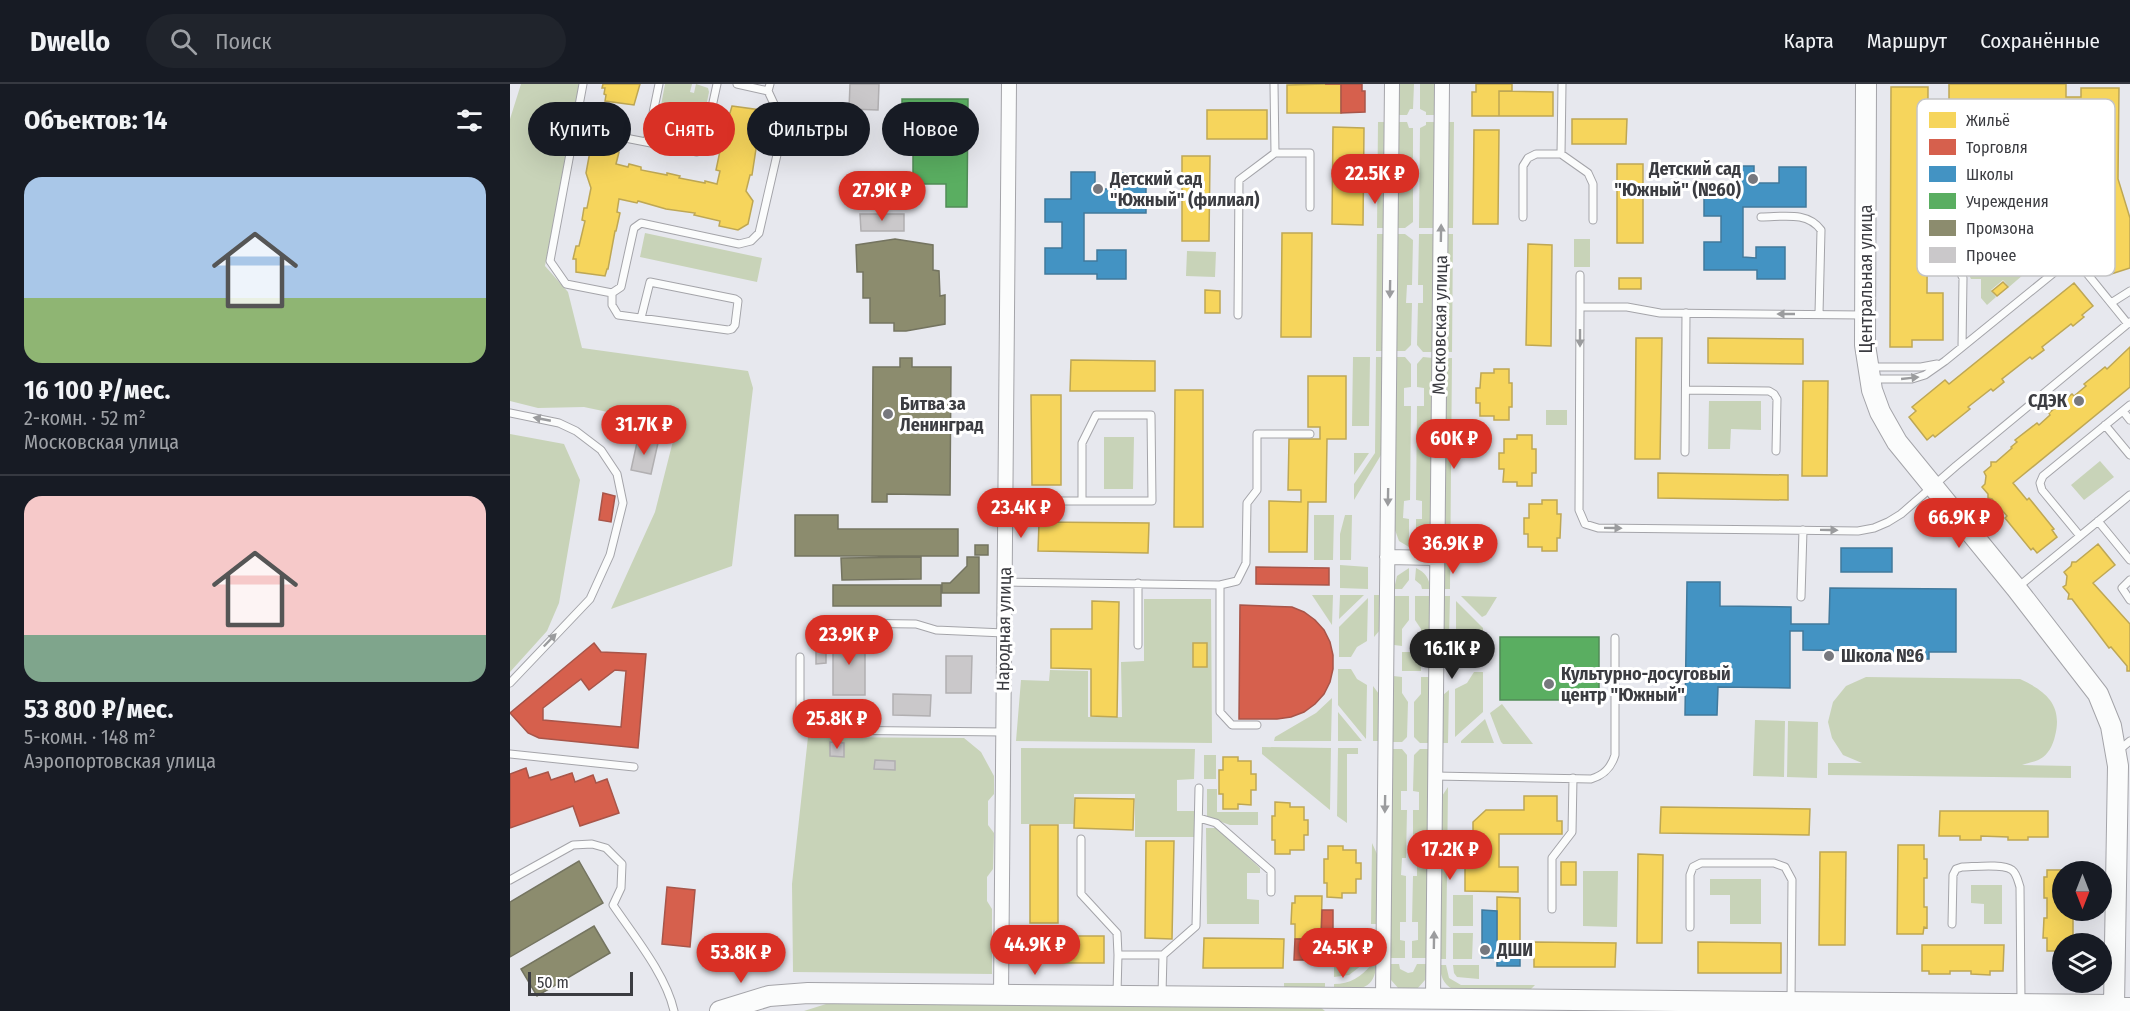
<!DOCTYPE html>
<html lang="ru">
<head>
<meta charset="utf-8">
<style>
	:root { --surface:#171b24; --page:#20242c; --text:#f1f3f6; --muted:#9ea1a6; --line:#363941; --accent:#d93025 }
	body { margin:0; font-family:"Fira Sans Condensed",sans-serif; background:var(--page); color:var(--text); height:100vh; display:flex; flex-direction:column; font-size:22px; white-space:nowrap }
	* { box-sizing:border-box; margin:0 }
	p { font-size:20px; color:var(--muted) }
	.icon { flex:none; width:33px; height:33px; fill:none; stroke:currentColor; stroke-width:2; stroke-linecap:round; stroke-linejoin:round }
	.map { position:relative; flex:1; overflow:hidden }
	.panel { display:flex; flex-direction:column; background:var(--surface); width:510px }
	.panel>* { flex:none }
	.guide { position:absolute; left:18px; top:18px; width:570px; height:54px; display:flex; gap:12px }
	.needle { width:39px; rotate:180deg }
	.buttons { position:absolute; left:1542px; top:777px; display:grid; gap:12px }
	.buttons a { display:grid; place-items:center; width:60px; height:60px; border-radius:50%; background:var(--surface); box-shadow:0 6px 24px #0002; font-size:30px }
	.scale { position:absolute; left:18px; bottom:15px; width:105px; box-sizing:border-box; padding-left:6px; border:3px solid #3b3c41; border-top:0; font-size:16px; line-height:21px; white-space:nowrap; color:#3b3c41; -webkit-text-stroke:4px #fff; paint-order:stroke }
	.price { position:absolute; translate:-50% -51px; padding:0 14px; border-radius:21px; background:var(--accent); color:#fff; font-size:20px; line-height:39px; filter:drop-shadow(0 2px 3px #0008) }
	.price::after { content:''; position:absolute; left:50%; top:36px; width:18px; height:14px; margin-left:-9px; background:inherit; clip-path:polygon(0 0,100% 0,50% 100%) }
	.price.active { background:#222; color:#fff }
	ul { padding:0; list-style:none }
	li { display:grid; align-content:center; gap:12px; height:318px; padding:0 24px }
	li+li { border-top:2px solid var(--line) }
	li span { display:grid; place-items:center; height:186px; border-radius:18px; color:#555 }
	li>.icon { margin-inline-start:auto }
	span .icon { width:108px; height:108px; fill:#fffc; stroke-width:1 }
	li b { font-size:26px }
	h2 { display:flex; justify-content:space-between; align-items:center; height:72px; padding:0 24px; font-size:26px }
	.pill { padding:0 21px; border-radius:27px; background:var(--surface); box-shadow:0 6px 24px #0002; font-size:21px; line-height:54px }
	.pill.active { background:var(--accent); color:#fff }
	header { display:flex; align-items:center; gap:36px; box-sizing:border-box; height:84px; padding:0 30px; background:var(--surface); border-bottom:2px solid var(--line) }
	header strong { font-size:28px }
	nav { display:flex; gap:33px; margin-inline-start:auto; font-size:21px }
	.search { width:420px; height:54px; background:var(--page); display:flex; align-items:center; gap:15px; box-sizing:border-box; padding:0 21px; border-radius:33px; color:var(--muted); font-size:22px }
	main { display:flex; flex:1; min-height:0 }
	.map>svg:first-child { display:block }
	.green { fill:#c8d3b8 }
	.homes { fill:#f6d55c; stroke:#bea754; stroke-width:1.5 }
	.shops { fill:#d6604d; stroke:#a85549; stroke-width:1.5; fill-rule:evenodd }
	.schools { fill:#4393c3; stroke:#41799c; stroke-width:1.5 }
	.public { fill:#5aae61; stroke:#518c57; stroke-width:1.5 }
	.industry { fill:#8c8c6e; stroke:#747460; stroke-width:1.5 }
	.building { fill:#cac8ca; stroke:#b1afb1; stroke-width:1.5 }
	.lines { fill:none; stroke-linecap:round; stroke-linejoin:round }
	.lane-casing { stroke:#a4a4a9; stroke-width:9 }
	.street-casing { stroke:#a4a4a9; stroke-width:16 }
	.secondary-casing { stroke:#a4a4a9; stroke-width:22 }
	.lane { stroke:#fbfcfc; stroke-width:7 }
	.street { stroke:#fbfcfc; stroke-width:14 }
	.secondary { stroke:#fbfcfc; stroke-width:20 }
	.oneway { fill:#9b9c9e }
	.poi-dot { fill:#77787e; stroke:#fff; stroke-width:2 }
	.labels { text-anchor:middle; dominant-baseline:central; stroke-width:6; stroke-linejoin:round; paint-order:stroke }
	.poi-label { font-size:18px; font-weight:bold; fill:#3b3c41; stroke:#fff; text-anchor:start }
	.street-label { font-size:18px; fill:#3b3c41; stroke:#fff }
	.key { fill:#fff; stroke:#c4c4c6; stroke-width:1.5 }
	.key-label { font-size:16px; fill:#3b3c41 }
</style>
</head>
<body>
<header>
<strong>Dwello</strong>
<div class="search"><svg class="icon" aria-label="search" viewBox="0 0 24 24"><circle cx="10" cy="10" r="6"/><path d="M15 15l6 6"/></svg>Поиск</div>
<nav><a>Карта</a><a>Маршрут</a><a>Сохранённые</a></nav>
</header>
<main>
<section class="panel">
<h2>Объектов: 14<svg class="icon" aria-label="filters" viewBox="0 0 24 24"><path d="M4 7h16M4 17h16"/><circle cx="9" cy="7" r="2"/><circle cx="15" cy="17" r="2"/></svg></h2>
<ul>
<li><span style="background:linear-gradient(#a9c7e8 65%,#8fb573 0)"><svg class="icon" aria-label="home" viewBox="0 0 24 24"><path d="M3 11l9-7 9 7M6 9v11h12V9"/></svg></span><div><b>16 100 ₽/мес.</b><p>2-комн. · 52 m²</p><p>Московская улица</p></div></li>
<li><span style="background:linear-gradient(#f6c9c9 75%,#7fa58c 0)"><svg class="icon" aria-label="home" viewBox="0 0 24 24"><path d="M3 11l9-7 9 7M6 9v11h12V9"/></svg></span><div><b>53 800 ₽/мес.</b><p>5-комн. · 148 m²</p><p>Аэропортовская улица</p></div></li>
</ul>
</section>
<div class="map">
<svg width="1620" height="927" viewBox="0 0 1620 927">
	<rect width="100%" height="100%" fill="#e7e8ee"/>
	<path class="green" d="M11,0H69L35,182L58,208L72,264L238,287L243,304L222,482L101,525L145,428L163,357L159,341L74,323L28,324L0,317V35Z
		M155,0H182L180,8L184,9L186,0L198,4L199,8L193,38L186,37L185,40L192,42L186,63L166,60L168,49L165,48L162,59L145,54L148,36L154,37L155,34L149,32Z
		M888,0H904L903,25H900L897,31H888Z
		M910,0H926L925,31H916V28L910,25Z
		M868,38H874L873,144H867Z
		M888,38H897L899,44H903V138L895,144H887Z
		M916,38H925L924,144H909L910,44L916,41Z
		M939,38H944L943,144H938Z
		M1480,66H1529L1528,110L1548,161L1540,168L1532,159L1519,170L1527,179L1499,203L1493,196L1481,206L1486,213L1477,221L1471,214V195H1461L1447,165V124H1458V81H1480Z
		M135,149L252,174L247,198L130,173Z
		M867,150H873L872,267H866Z
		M887,150H895L903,156L902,201H897L896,219H902L901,261L895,267H886Z
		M909,150H924L923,268H913L907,261L908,219H913V201H908Z
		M937,150H943L942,268H936Z
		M1064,155H1080V183H1064Z
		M677,167L706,168L705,193L676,192Z
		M843,273H860L859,342H842Z
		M866,273H872L871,371L844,416V400L865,369Z
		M886,273H895L901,280V303L894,304V322H901L900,416L894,417L893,434L899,435V463L889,457L885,446Z
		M913,273L923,274L921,448L916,458L906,463V435H912V417L906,416L907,322H914V304L907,303V280Z
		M936,274H942L940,505H934Z
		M1199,317H1251V346L1221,345L1220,365H1198Z
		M1036,326H1057V341H1036Z
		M0,350L54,360L70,396L49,519L37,547L0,588Z
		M594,353H624L623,405H594Z
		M844,369H859L844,391Z
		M1590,377L1604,393L1574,416L1561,401Z
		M804,431H824L823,476H804Z
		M835,431H842L841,476H830V450Z
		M830,481L858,483V505L830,504Z
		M899,484V496L892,505H884L887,492Z
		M906,484C915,488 920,495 920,505H912L911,501L905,496Z
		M802,511H823L822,541Z
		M830,511H854L829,535Z
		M864,511H870V546L864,553Z
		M884,512H899V536L892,545V562L884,561Z
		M905,512H920L919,562H911V545L905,536Z
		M934,512H940L939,553L934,547Z
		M951,512L987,513L976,531L972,533Z
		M858,514L857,557L847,563L841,573H829V543Z
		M634,515H701L702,659L506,657L511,596L539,597L540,586L578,587V633H612L611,578L634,577Z
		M946,517L973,544V572H964L957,561L946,554Z
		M892,568H911V587H892Z
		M828,585H841L847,595L857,601L856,655L828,621Z
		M964,588H973V628L945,653V605L957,599Z
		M883,592L892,593V609L898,618L897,653L892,658H883Z
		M911,593H920L919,659H910L904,653V618L911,610Z
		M1356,593L1510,595C1536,607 1553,621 1545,652C1543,661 1538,671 1530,675C1525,678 1517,679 1512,681L1561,682V694L1318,691V679H1352L1333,671L1322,654L1318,638L1323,618L1336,602Z
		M863,602L869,610L868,657H863Z
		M939,606L938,659H933V611Z
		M822,614L821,657H764L765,653L806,629Z
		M992,620L1023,660H993L991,658L980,629Z
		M828,628L852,657H828Z
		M975,635L984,659H951V657Z
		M1245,636L1275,637L1274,693L1243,692Z
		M1278,637L1308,638L1307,694L1277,693Z
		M298,653L454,654L471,668L484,692V710L478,717V741L484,749L483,785L477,793V817L482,825V890L283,888L282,800Z
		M752,663L821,664L820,726L752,670Z
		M511,664L685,665L684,695L667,696V727H684V753H625V710H564V740H511Z
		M828,664H848V670H837V739L827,732Z
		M883,665H892L897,671V707H891V726H897L896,774H892L891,791L896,792V838H890V856L895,857V874H880Z
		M910,665H919L917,874H902V857L908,856V838H902L903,792H907V775L903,774V726H909V708L903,707L904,671Z
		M694,671H706V695H694Z
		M938,703L936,875H930L932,712Z
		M697,705H707V728H748V741H720L697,733Z
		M696,744H706L750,784V789H737V815L749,816V840H697Z
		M862,759L867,770V840H861Z
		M1073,787H1108L1107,843L1073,842Z
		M1200,795H1251V840H1220V811H1200Z
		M1461,801H1492V840H1474V820L1461,819Z
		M943,811H963V842H943Z
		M943,849H963L962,875H943Z
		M834,853H855L854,874L834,861Z
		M833,870L852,881L839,891L824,893V877H833Z
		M880,880H889L890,885L898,889L903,888L907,880H917L915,896L907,905H889L881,896Z
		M861,881H866C865,908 845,906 824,906V900C840,900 851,893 861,881Z
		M930,881H936L939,894L951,901H1025L1019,907C1003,907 954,909 943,905C933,901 930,890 930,881Z
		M943,881H969V895L947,893L944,889Z
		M774,899H815V906L774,905Z
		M316,920L810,923L815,927H294Z"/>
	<path class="homes" d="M93,0H130L124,21L95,17L96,11L94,10L95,4H92Z
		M815,0H831V29H777V1Z
		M966,0H1002V7H989V32H962V8H966Z
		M1439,0H1556V13H1571V4H1609L1608,95L1620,134V184L1598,191L1570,99L1571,30H1556V28L1439,27Z
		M1381,3H1418L1417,209H1433V256H1402V263H1380Z
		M989,7L1043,8V32H989Z
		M222,22L251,26V31H252L251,37L253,38L250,53L248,52L242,91H240L236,107L243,117L238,140L228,146L209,142L210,137L184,131L185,129L156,125L128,117L127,119L109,115L107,128L110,129L106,147H105L98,185H97L95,192L66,188V175H63L66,162H69L75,137L72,136L74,124H77L81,104L76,89L81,62L109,68L106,80L118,83L119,80L131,83V86L157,91V89L170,92L169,94L195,99V97L207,100L210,87L206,86L210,67H212L218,29H220Z
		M697,26H757V55H697Z
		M1062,35H1117L1116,60H1062Z
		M823,43L854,44L853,141L822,140Z
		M964,46H989L988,140H963Z
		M672,72H700L699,157H672Z
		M1107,80H1133V159H1107Z
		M772,149H802L801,253H771Z
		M1018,160L1042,161L1041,262L1016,261Z
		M1109,194H1131V205H1109Z
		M1493,198L1498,203L1487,212L1482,207Z
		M1564,199L1583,222L1572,231L1574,233L1563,242L1561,240L1532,263L1534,266L1522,275L1520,273L1492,295L1494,298L1483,307L1481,305L1458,323L1460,325L1425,353L1423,351L1417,356L1399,333L1406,327L1402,323L1435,296L1439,300Z
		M695,206L710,207V229H695Z
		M1126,254H1152L1150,375H1125Z
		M1198,254L1293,255V280L1198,279Z
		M1620,263V303L1503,399L1517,416L1519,414L1544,445L1542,446L1547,453L1527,469L1523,464L1521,466L1495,434L1497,432L1482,415L1478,414V410L1472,403L1475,400L1476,392L1474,388L1481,382V378H1486L1502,364L1501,363L1507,358L1505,356L1527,339L1529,341L1540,331L1539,329L1562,310L1564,312L1576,302L1574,300L1595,283L1597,285Z
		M561,276L645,277V307H560Z
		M984,285H999V299H1002V323H999V336H984V332H970V319H966V304H970L971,289H984Z
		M798,292H836V355H817L816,418H798L797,468H759V417L791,418V406H778L779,355H810V343H798Z
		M1293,297H1318L1317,392H1292Z
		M665,306H693V443H664Z
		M521,311H551V401H522Z
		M1007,351H1022V365H1026V389H1022V402H1007V398H993L994,385H989V369H994V355H1007Z
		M1148,389L1278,391V416L1148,414Z
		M1032,416H1047V430H1051L1050,454H1047V467H1032V463H1018V450H1014V434H1019V420H1032Z
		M529,438L639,439L638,469L528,467Z
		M1588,460L1605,481L1583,499L1620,540V587H1617V582L1601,563L1599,564L1562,515H1558L1559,510L1553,503L1556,501L1557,492L1554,488L1561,482L1562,478H1566Z
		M582,517L609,518L607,633L581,632V585L541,584V545H582Z
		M683,559H697V583H683Z
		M713,673H728V677H741V690H746V706H741V721L728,720V725H713V710H709V686H713Z
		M1014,712H1047V737H1052V750H989V783H1008V808L955,807V774H963V738L976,726H1014Z
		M565,714L624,715L623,746L564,744Z
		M765,718L780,719V723H794V736H798V751H794V766H780V770H765V756H762V732H765Z
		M1151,723L1300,725L1299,751L1150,749Z
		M1430,727H1538V753H1518V756H1498V753L1471,752V756H1450V752H1429Z
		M520,741H548V839H520Z
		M636,757H664L662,855L635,854Z
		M1388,761H1414V775H1417V794H1414V823H1417V844L1414,843L1413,850H1387Z
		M818,762H833V766H846V779H851V795H846V809H832V814L817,813V799H814V775H818Z
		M1310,768H1336L1335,861H1309Z
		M1128,770L1153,771L1152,859H1127Z
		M1051,778H1066V801H1051Z
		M1537,786H1563L1552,788V826H1563V860H1552V867H1537V854H1533L1534,834H1537V814H1534V793H1537Z
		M785,812H812L811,855H785V840H781L782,819H785Z
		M987,813L1010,814V859L987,858Z
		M548,852H594V879H548Z
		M694,854L774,855L773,884H693Z
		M1024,858L1106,859L1105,883H1024Z
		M1188,858L1271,859V889H1188Z
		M1412,861H1494L1493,887H1480V891L1461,890V887H1440V890H1419V887H1412Z"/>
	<path class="shops" d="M815,0H852V7H855V28L831,29V0Z
		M93,409L105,412L101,438L89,436Z
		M746,483L819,484V501L746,500Z
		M730,521L782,523L794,528L805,536L814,546L820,558L823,571V585L820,598L814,610L805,620L794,628L781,633L767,635H729Z
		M84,559L91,568L136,570L128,664L29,654L18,649L0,629ZM105,586L116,587L111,643L33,636V624L71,595L79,606Z
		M16,684L19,694L38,688L41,696L62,689L65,698L83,691L86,699L97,695L109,729L70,742L63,722L0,744V690Z
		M157,803L185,806L180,863L152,860Z
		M812,826H823V867H811V876H784L785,855H811Z"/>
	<path class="schools" d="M1220,82H1244V99H1269V83H1296V123H1233V173L1246,174V163H1275V195H1247V186H1194V158H1211V132H1194V109H1220Z
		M561,88H585V105H610V89H636V129H574V177H587V166H616V195H587V190H535V164H552V138H535V115H561Z
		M1331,464H1382V488H1331Z
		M1177,498H1210V522L1281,523V540H1319L1320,504L1446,505V568H1419V575H1380V567L1293,566V547H1280V604L1208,603L1207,631H1175Z
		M972,826L987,827V858L1010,859V882H987V874H972Z"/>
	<path class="public" d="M392,15H458L457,123H436V100H403V66H428V47H392Z
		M990,553H1089V616H990Z"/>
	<path class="industry" d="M385,155L423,161V186L429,187L430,212L435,211V240L396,247H384V239H360V214H353V188H347L346,161Z
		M390,274H402V283H441L440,411L377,410V418H362L363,283H390Z
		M285,431H328V445H448V472H285Z
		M465,461H478V471H465Z
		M411,473V495L332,496L331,474Z
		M457,473H469V509H432V499H440L457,482Z
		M323,501H431V522H323Z
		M69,777L93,819L0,873V818Z
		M84,842L100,869L27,912L11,885Z"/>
	<path class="building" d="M340,0H369L368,26L339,25Z
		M350,130H394V147H351Z
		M128,354L148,359L141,390L121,386Z
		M323,554H355V611H323Z
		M306,564H316V579L306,580Z
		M436,572H462L461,609H436Z
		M383,610L421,611L420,632L383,631Z
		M320,658L334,659V673L320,672Z
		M365,676L385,677V686L364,685Z"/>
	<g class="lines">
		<defs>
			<path id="lane" d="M73,0L40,177L56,200L102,209L111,203L124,144L131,139L229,160L241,157L249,149L272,49L271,35L258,7L260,0
				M227,0L258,7
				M764,0L765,69H800V123
				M64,44L187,68L193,64L207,0
				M137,58L149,0
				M1051,70L1052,0
				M1013,133V82L1018,74L1026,70H1051L1078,89L1083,100V136
				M1251,133C1273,133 1297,127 1311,146L1309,230
				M1562,171L1618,240
				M102,209V221L108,231L218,246L222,245L225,241L228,217L225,215L140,198L131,234
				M1601,219L1620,207
				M1070,223V191
				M728,231L729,96L765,69
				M1354,231L1150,229L1117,223H1070L1069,426L1075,440L1088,444L1348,447L1364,444L1378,438L1391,430L1446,382L1620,238
				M1360,283H1411L1427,280
				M1363,295H1402L1415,291L1435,277L1557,178L1562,171L1561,147L1548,104V55L1545,48L1537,45H1451L1443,50L1440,58L1439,167L1453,194L1452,263
				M1176,306L1259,307L1264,310L1267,315L1266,367
				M1613,327L1620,336
				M0,329L49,339L66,347L91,366L107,390L113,419L100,471L80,515L0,599
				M1595,341L1620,371
				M1175,368L1176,229
				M495,417C544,417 593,417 642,417L641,331H586L572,359V417
				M1588,437L1620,476
				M1570,452L1532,406L1530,399L1533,392L1620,321
				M1620,496L1612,504L1620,516
				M495,498L710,501V628L722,641H747
				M628,499V561
				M710,501L727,497L736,479L737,419L747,406V350H800
				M1508,503L1620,411
				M1291,513L1293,446
				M325,539L406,540L426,546L494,549
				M290,573V634L297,643L311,646L493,648
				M1609,666L1620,657
				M0,670L124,683
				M925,692L1081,695C1094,691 1101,684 1105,671V554
				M689,734L706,739L761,787V808
				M571,755V810L607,849L608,871H653L686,842L689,704
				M0,796L63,761L82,760L96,764L112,780L111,804L103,821C124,852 156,891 164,927
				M1042,825V774L1062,748L1063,694
				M1442,840L1443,791L1446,785L1452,783C1463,783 1493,779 1502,786C1507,790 1508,797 1510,803L1511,917
				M1180,843V791L1183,783L1191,779H1264L1275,783L1282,796L1281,917
				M607,909L608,871
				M652,910L653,871"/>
			<path id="street" d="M877,473L928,474
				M491,911L499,0
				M873,914L882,0
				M923,915L932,0
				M1602,927L1604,921H1620"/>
			<path id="secondary" d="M210,927L259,912L298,909L1604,921L1608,682L1601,642L1588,610L1506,504L1387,358L1370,328L1362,306L1355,261L1356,0"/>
		</defs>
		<use href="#lane" class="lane-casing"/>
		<use href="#street" class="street-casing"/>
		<use href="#secondary" class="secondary-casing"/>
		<use href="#lane" class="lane"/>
		<use href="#street" class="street"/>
		<use href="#secondary" class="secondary"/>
	</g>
	<defs><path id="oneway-solid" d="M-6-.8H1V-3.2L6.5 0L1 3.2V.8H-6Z" transform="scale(1.5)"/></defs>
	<g class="oneway">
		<use href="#oneway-solid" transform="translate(931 149) rotate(-89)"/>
		<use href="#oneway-solid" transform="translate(880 205) rotate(91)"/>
		<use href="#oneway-solid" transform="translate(1276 230) rotate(-180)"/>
		<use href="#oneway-solid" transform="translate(1070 254) rotate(90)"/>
		<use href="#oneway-solid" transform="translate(1400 294) rotate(-6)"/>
		<use href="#oneway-solid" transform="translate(32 335) rotate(-169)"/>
		<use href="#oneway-solid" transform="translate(878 413) rotate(91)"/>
		<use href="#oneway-solid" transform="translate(1103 444) rotate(1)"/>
		<use href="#oneway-solid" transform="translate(1319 446) rotate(1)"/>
		<use href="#oneway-solid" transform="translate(40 556) rotate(-46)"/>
		<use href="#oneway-solid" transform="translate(875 720) rotate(91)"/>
		<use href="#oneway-solid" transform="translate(924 856) rotate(-89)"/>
	</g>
	<g class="poi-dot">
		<circle cx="1243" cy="95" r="6"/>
		<circle cx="588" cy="105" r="6"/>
		<circle cx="1569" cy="317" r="6"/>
		<circle cx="378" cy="330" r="6"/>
		<circle cx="1319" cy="572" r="6"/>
		<circle cx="1039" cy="600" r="6"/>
		<circle cx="975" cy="866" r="6"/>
	</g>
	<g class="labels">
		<g class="poi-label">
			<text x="1231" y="85" text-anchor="end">Детский сад<tspan x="1231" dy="21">"Южный" (№60)</tspan></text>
			<text x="600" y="95">Детский сад<tspan x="600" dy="21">"Южный" (филиал)</tspan></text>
			<text x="1557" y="317" text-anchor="end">СДЭК</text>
			<text x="390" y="320">Битва за<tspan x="390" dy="21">Ленинград</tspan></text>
			<text x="1331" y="572">Школа №6</text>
			<text x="1051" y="590">Культурно-досуговый<tspan x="1051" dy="21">центр "Южный"</tspan></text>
			<text x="987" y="866">ДШИ</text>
		</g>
		<g class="street-label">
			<text transform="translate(1356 195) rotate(-90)">Центральная улица</text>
			<text transform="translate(930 241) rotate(-89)">Московская улица</text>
			<text transform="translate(494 545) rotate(-89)">Народная улица</text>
		</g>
	</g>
	<rect x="1407" y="15" width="198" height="177" rx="9" class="key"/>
	<rect x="1419" y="28" width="27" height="16" fill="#f6d55c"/>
	<rect x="1419" y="55" width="27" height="16" fill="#d6604d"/>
	<rect x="1419" y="82" width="27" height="16" fill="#4393c3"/>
	<rect x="1419" y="109" width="27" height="16" fill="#5aae61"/>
	<rect x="1419" y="136" width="27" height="16" fill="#8c8c6e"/>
	<rect x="1419" y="163" width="27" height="16" fill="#cac8ca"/>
	<g class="key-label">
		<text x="1456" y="42">Жильё</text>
		<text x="1456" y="69">Торговля</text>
		<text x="1456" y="96">Школы</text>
		<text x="1456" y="123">Учреждения</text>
		<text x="1456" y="150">Промзона</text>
		<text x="1456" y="177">Прочее</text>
	</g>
</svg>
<div class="buttons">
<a><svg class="needle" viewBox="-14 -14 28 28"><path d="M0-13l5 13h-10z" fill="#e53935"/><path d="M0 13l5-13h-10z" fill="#9ea1a6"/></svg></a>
<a><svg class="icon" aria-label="layers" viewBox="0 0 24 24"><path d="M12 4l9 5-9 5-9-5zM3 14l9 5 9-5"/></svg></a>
</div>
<div class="scale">50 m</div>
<b class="price" style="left:865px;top:121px">22.5K ₽</b>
<b class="price" style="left:372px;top:138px">27.9K ₽</b>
<b class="price" style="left:134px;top:372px">31.7K ₽</b>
<b class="price" style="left:944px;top:386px">60K ₽</b>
<b class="price" style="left:511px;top:455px">23.4K ₽</b>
<b class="price" style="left:1449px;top:465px">66.9K ₽</b>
<b class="price" style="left:943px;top:491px">36.9K ₽</b>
<b class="price" style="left:339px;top:582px">23.9K ₽</b>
<b class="price active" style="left:942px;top:596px">16.1K ₽</b>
<b class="price" style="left:327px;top:666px">25.8K ₽</b>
<b class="price" style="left:940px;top:797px">17.2K ₽</b>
<b class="price" style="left:525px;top:892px">44.9K ₽</b>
<b class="price" style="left:833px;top:895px">24.5K ₽</b>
<b class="price" style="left:231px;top:900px">53.8K ₽</b>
<div class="guide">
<a class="pill">Купить</a>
<a class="pill active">Снять</a>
<a class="pill">Фильтры</a>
<a class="pill">Новое</a>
</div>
</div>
</main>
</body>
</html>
